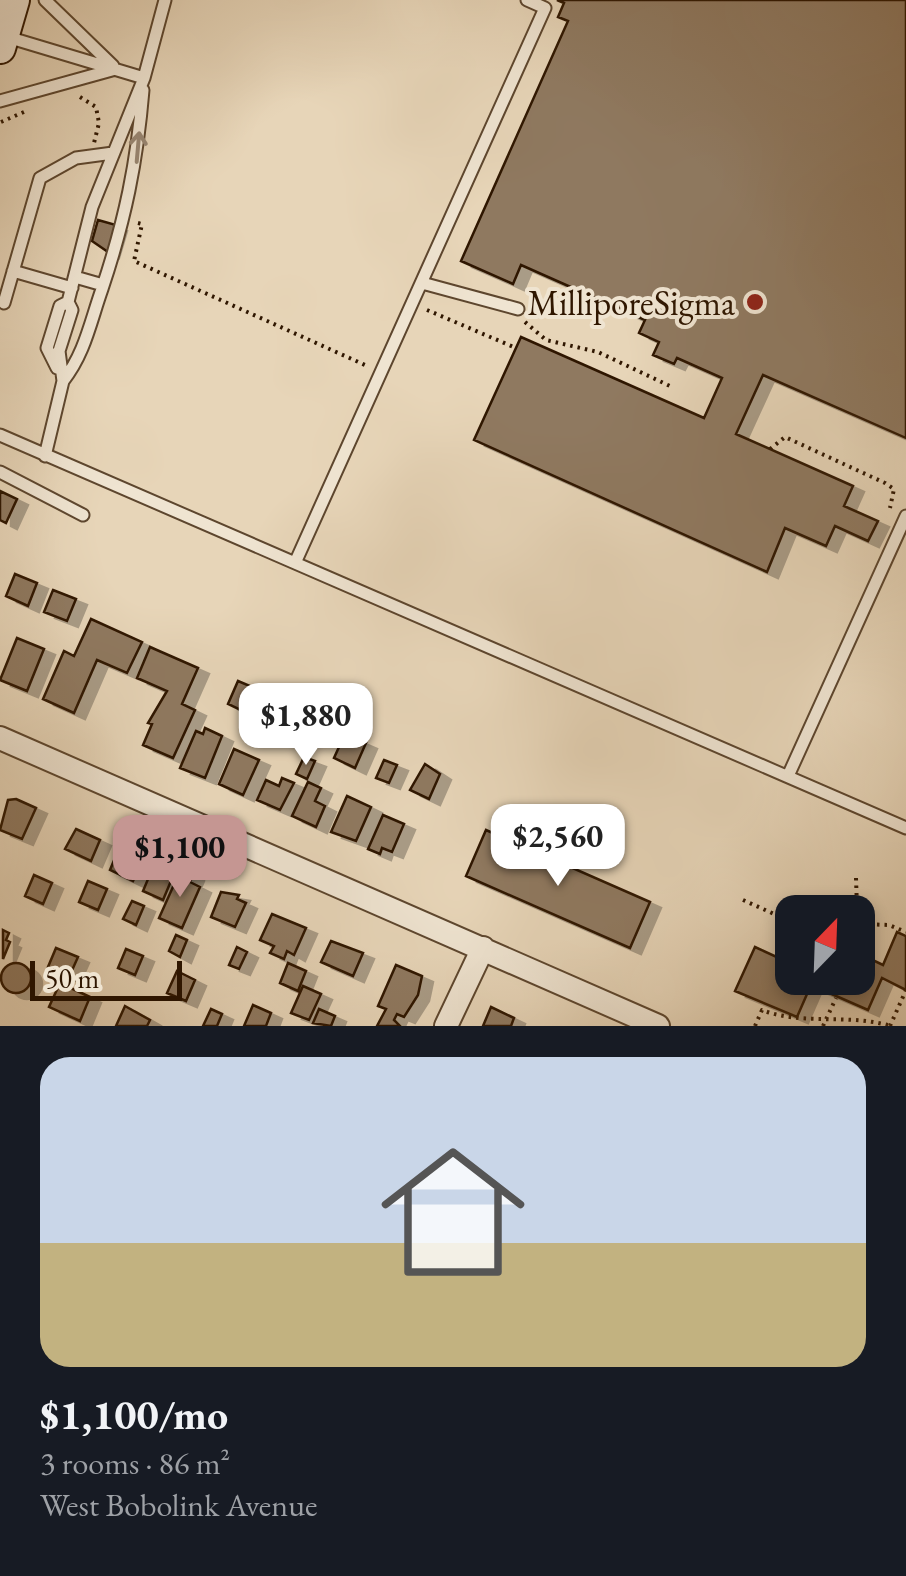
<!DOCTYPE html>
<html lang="en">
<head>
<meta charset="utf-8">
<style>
	:root { --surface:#171b24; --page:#242831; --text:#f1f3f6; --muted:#9ea1a6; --accent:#c59692 }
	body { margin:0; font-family:"EB Garamond",serif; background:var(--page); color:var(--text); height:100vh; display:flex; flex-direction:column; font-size:38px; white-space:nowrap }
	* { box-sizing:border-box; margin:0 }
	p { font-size:32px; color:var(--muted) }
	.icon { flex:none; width:55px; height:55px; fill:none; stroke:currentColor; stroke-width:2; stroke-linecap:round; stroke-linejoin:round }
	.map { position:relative; height:1026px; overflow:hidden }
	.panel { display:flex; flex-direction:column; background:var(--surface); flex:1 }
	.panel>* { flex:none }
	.needle { width:65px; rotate:23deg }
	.buttons { position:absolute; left:775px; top:895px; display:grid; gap:20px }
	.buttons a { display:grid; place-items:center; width:100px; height:100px; border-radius:20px; background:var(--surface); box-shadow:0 5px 15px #0003; font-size:50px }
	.scale { position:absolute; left:30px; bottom:25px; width:152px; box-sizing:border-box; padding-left:10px; border:5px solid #2f1600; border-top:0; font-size:28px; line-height:35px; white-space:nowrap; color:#2f1600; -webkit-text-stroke:8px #efe4d1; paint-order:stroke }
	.price { position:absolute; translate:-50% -85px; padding:0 22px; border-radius:20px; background:#fff; color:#222; font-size:32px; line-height:65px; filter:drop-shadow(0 2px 5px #0008) }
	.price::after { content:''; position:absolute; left:50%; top:60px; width:30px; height:22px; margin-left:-15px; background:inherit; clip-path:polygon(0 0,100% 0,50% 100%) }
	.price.on { background:var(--accent); color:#111 }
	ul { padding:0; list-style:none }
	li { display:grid; align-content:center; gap:20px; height:530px; padding:0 40px }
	li span { display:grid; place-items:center; height:310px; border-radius:30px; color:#555 }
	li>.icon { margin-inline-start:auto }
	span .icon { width:180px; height:180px; fill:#fffc; stroke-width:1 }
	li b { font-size:42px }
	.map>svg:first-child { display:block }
	.building { fill:#8f7960; stroke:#2f1600; stroke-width:2.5; filter:url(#shadow) }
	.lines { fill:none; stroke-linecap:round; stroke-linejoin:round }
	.lane-casing { stroke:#5d462e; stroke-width:15 }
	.street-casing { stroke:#5d462e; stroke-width:26 }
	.secondary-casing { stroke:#2f1600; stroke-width:34 }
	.path { stroke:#2f1600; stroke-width:4; stroke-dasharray:2.5 5; stroke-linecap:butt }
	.lane { stroke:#efe4d1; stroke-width:11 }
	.street { stroke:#efe4d1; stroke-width:22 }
	.secondary { stroke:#efe4d1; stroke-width:30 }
	.oneway { stroke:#998773 }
	.poi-dot { fill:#8f2418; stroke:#efe4d1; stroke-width:4 }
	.labels { text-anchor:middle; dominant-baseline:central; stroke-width:8; stroke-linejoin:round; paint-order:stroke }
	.poi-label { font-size:35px; fill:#2f1600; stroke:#efe4d1; text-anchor:end }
</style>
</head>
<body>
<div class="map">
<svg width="906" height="1026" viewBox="0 0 906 1026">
	<defs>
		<filter id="shadow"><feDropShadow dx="11" dy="6" stdDeviation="0" flood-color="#0004"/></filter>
	</defs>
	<rect width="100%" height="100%" fill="#e7d5b8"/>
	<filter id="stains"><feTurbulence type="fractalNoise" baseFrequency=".002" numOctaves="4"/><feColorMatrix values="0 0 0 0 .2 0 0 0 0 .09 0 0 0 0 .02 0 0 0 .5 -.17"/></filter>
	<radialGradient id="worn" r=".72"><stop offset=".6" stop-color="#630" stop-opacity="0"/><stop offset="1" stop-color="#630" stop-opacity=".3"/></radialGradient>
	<path class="building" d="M557,0H906V438L763,375L736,434L853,486L844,506L878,521L868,541L835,526L826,546L785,528L767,572L474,440L521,337L704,418L722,378L677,358L674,364L653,355L659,342L639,333L645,320L521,265L513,284L461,261L568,21L558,17L564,3Z
		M98,220L116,225L108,252L92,241Z
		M0,491L17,499L6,523L0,520Z
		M15,574L37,583L28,606L6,596Z
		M53,590L76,599L67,621L44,612Z
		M91,619L142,642L127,673L97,660L74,713L43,699L64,651L74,656Z
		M17,638L44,649L27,691L0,680Z
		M150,647L198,668L182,704L195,710L173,758L143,745L152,724L148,723L167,691L137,678Z
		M238,681L257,689L247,713L228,704Z
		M205,728L222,736L205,778L180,768L196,731L203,734Z
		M345,734L366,743L355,768L334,758Z
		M234,749L259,760L243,795L219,784Z
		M304,757L315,761L307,779L296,774Z
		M384,760L397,765L389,783L376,778Z
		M425,764L440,774L429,799L410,790Z
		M282,778L294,783L280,810L257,800L266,780L279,786Z
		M308,782L321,788L315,801L325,806L316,827L292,816Z
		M347,796L371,807L356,841L331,832Z
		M16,799L36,808L22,839L0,830L8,800Z
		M383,815L404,824L392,852L382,848L380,854L368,849Z
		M76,829L100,840L91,861L65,849Z
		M486,830L650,902L630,948L466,876Z
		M120,846L144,856L133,881L110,870Z
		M156,860L176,869L163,900L143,891Z
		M181,869L193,875L190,882L200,887L182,928L159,918Z
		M34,875L52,883L43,904L25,896Z
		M88,881L107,889L98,910L79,902Z
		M221,892L239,895L237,899L246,903L235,927L211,917Z
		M132,901L144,906L136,925L123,919Z
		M272,914L306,928L294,955L287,951L284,959L270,953L274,946L260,940Z
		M3,930L9,933L6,940L10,942L3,959Z
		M897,932L906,936V990L882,978L868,1010L811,985L797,1017L735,991L755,947L792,964V978H858V953L883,965Z
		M176,935L187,940L180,957L169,951Z
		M331,941L363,953L353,976L321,962Z
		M237,947L247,952L239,969L229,965Z
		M56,948L78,957L69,977L48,967Z
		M126,949L143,956L135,975L118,968Z
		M288,963L306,971L298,991L280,983Z
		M1 978a15 15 0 1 1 30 0a15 15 0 1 1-30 0Z
		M396,965L422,976L418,995L404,1017L397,1014L394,1020L400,1026H377L386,1009L378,1006Z
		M177,971L195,980L186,1001L167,993Z
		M60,983L90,997L80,1021L49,1007Z
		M303,986L321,994L309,1020L291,1013Z
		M253,1005L271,1013L266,1026H244Z
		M125,1006L150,1020L147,1026H116Z
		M491,1007L514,1018L511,1026H483Z
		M211,1009L222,1014L217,1026H203Z
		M319,1009L335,1016L331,1026L313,1023Z"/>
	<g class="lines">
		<defs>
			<path id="lane" d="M45,0L113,66
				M4,36L144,78
				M0,101L112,70
				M13,271L72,288
				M75,277L103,285
				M422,283L518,309
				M4,303L40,178L76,158L113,153
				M57,368L47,348L60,306L68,302
				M63,381C85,353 90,323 102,289C125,220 137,163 143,90
				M0,435L906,828
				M45,456L63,381L59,351L72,310L68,302L92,207L144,78L165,0
				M0,472L83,515
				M295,563L545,8L527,0
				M788,776L906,516"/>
			<path id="street" d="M0,738L658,1026
				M446,1026L483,948"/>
			<path id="secondary" d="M0,48L14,0"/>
		</defs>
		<use href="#lane" class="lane-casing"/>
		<use href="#street" class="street-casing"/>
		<use href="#secondary" class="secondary-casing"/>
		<path class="path" d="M80,97L96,107L99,123L94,143
			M1,122L24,112
			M138,223L142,224L134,261L365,365
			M427,310L516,348
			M525,322L546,340L598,352L672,387
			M770,449L785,437L885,483L894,489L890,508
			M856,878L858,937
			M743,900L792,922
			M862,924L889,925L906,932
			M755,1026L762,1010C803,1026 847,1013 891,1026
			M823,1026L836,998
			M890,1026L906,990"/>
		<use href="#lane" class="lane"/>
		<use href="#street" class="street"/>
		<use href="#secondary" class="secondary"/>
	</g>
	<defs><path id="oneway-shaft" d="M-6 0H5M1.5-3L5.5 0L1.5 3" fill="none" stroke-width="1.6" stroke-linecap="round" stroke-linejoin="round" transform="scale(2.5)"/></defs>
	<use class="oneway" href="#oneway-shaft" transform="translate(138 147) rotate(-85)"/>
	<circle class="poi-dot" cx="755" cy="302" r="10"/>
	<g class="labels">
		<g class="poi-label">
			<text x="735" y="302">MilliporeSigma</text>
		</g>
	</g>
	<rect width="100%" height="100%" filter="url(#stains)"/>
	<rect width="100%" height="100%" fill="url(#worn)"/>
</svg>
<div class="buttons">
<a><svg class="needle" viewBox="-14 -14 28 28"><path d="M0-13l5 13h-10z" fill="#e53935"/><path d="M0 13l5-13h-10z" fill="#9ea1a6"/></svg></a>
</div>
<div class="scale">50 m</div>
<b class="price" style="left:306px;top:768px">$1,880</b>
<b class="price" style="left:558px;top:889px">$2,560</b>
<b class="price on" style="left:180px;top:900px">$1,100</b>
</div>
<section class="panel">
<ul>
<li><span style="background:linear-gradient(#c9d6e8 60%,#c2b280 0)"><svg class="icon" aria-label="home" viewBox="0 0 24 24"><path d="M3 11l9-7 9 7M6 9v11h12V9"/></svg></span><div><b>$1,100/mo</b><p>3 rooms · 86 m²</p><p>West Bobolink Avenue</p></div></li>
</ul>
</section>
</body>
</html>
